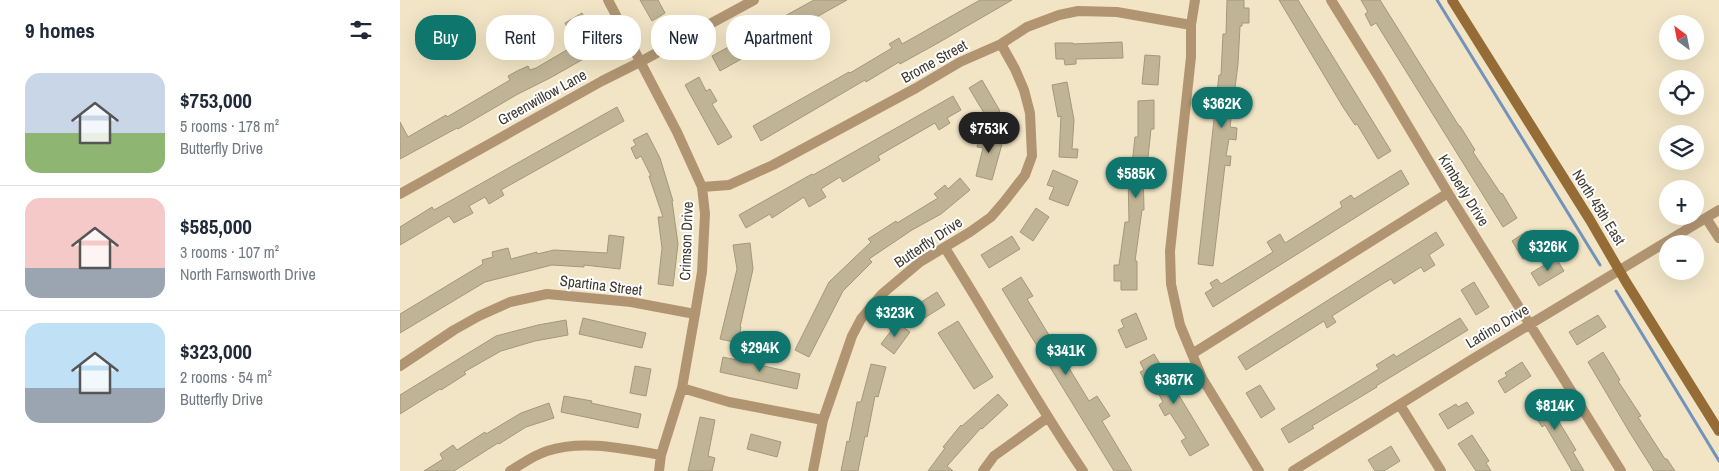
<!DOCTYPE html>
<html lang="en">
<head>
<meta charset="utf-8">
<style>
	:root { --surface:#fff; --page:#f6f6f7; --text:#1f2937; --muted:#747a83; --line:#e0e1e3; --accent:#0f766e }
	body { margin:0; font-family:"Archivo Narrow",sans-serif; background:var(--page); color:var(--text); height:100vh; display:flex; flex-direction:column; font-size:19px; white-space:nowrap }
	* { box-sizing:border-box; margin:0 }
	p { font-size:16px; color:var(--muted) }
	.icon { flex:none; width:28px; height:28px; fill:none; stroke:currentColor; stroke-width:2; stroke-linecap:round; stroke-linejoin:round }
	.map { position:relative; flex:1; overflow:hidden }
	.panel { display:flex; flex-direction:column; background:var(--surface); width:400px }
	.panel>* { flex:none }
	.hud { position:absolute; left:15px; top:15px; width:475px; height:45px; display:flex; gap:10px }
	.needle { width:32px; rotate:328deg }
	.tools { position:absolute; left:1259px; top:15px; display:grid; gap:10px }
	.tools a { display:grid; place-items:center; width:45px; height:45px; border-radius:50%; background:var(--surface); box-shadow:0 5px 20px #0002; font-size:25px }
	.price { position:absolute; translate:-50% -42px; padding:0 11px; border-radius:18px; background:var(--accent); color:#fff; font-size:16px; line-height:32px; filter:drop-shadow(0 1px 2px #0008) }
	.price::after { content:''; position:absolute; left:50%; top:30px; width:15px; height:11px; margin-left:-8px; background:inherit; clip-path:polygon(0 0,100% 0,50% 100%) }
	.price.selected { background:#222; color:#fff }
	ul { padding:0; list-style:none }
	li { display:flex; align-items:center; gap:15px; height:125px; padding:0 25px }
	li+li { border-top:1px solid var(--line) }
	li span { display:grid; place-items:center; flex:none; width:140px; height:100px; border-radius:15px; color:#555 }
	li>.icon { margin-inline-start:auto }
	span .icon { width:60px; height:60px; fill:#fffc; stroke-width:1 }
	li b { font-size:21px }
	h2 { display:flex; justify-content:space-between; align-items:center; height:60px; padding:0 25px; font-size:21px }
	.pill { padding:0 18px; border-radius:20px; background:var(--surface); box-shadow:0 5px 20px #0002; font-size:18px; line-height:45px }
	.pill.selected { background:var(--accent); color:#fff }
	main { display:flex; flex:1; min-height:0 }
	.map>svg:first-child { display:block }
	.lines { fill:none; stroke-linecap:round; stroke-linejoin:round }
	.stream { stroke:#7493bc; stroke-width:3 }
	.building { fill:#c0b496; stroke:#a4987b }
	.minor { stroke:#b19572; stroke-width:10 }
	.secondary { stroke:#966c36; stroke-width:10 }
	.labels { text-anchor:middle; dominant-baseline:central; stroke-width:4; stroke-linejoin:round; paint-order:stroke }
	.street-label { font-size:15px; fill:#403b2f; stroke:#fff }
</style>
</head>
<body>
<main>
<section class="panel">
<h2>9 homes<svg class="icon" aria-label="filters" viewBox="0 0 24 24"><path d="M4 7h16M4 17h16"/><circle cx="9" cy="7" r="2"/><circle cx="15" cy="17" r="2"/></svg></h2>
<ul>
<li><span style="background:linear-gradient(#c9d6e8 60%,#8fb573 0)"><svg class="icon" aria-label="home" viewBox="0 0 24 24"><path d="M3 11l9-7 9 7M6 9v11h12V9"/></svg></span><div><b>$753,000</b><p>5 rooms · 178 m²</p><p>Butterfly Drive</p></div></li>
<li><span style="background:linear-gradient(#f6c9c9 70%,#9aa5b1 0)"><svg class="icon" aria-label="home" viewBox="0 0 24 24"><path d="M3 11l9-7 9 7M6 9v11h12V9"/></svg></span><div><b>$585,000</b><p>3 rooms · 107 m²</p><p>North Farnsworth Drive</p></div></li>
<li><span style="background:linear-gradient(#bfe0f5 65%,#9aa5b1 0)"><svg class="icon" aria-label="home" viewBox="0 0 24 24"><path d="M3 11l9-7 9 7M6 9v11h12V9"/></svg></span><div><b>$323,000</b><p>2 rooms · 54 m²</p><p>Butterfly Drive</p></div></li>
</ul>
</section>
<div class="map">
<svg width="1319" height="471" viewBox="0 0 1319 471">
	<rect width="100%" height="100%" fill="#f2e5c6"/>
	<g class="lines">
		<path class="stream" d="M1037,0L1200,265
			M1216,291L1319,461"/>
	</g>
	<path class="building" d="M240,0H258L265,13L252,21Z
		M414,0H447L320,71L312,56Z
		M580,0H612L538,43L500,64L499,62L466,82L465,80L361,141L353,126L449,72L450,73L492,48L489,44L499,38L502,44Z
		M827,0H844V8H849V23H842V26H840L838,64L830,127L837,128L836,140L829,139L826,156H831L830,166L825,165L813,266L798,264L819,75H821L823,34H826Z
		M879,0H898L991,151L978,159L957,124L955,125L943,107Z
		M961,0H980L1059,126H1060L1075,150L1073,152L1101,194L1102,193L1117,218L1103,227L976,23L971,26L965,14L968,12Z
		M182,13L203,48L150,78L118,94L58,129L57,128L0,159V122L8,137L46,115L47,117L110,80L108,76L117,71L128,66L130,70L136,68L177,44L165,23Z
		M722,42L723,58L676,59V64L665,65L664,59H656L655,43H673V44Z
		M745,55L760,56L758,85L742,84Z
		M299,77L306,91L310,89L317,101L312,104L332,137L318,145L285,85Z
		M582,80L600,111L587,118L569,88Z
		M667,82L674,120L672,149H678L677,158L659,157L661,116L658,117L652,85Z
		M553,96L561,110L547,118L550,123L539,130L535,123L478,156L480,160L443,182L440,177L421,189L426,197L409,207L404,197L372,218L370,214L346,228L339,215L412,174L413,175Z
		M754,100V129H751L747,167H743L744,210H742L735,261H737V290H721V281H714V265H719L725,222H729L728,173H731L735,137H738V101Z
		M217,107L224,121L101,190L104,195L89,204L85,197L69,206L73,213L54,223L49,216L0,245V227L32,207L34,210Z
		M581,131L604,137L592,180L576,176L583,148L577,147Z
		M247,133L260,158L273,201H272L278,244L273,286L258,284L262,248L258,217H263L249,176H251L241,156L236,159L231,148L236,145L233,140Z
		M653,170L678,181L668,206L649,199L654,187L647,185Z
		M1001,170L1009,184L813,307L805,293L813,288L810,283L817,279L821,284L873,252L867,242L880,234L885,243L942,207L940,202L951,195L954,199Z
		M560,178L570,190L541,214L512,230L469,259L472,262L443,291L409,357L395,350L429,282L471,242L468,239L496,221L497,223L538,198L534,194L545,185L548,189Z
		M636,208L649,217L633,241L620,232Z
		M1127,231L1137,246L1132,250L1134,252L1123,259L1112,241Z
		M1036,232L1044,245L1029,255L1035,265L1024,272L1021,267L994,284L991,279L984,283L932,316L936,322L927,328L924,321L846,370L838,357Z
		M209,235L224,237L220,269L184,265V267L152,265L85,282L0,333V314L83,264L82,260L93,257L92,252L108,248L111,259L137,252V254L154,250L207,253Z
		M612,236L620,249L589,268L581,255Z
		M350,243L353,269L340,327H341L338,343L320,339L337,269L333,245Z
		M1156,258L1164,271L1139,286L1131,273Z
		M621,277L633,296L627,299L689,401L697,396L710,416L702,421L732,471H714L602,289Z
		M1074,282L1089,307L1076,315L1061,290Z
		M537,292L545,305L515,324L507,311Z
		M736,313L747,339L726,348L718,330L724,327L721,320Z
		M1198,315L1206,327L1177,345L1169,332Z
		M183,318L246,333L242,348L179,334Z
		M1060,318L1068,330L976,386L977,387L912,426L914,428L889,443L881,429L979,369L976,365L994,354L996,357Z
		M166,320L168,335L135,341L101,351L64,372L66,374L41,390L40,389L0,414V395L96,336L138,325Z
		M558,321L593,377L574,389L538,333Z
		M497,323L510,332L494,354L481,344Z
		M1203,352L1220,380L1218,381L1241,416L1238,417L1265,459H1267L1275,471H1254L1230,433L1188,362Z
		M754,354L809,445L790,456L781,441L786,438L770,413L765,416L759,405L763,402L750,379L745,381L740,372L744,370L740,362Z
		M323,357L400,374L397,389L320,372Z
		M1122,362L1131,376L1105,393L1098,381L1107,376L1105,373Z
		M471,364L486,367L478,397L475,396L467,437L465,436L458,471H441L447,441L449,442L457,402H461Z
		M235,366L251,369L246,396L230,393Z
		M860,385L875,409L861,418L846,393Z
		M598,394L608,405L582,429L581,428L547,466L553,471H528L545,448L543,447L561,425L562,426Z
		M1138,394L1143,404L1147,402L1176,450L1173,452L1184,471H1172L1145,425L1142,427L1126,401Z
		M164,396L192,401L191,403L241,414L238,428L161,412Z
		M1067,402L1074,413L1048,429L1039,414L1056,404L1058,407Z
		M149,403L154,418L126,427L99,444L98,443L54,471H24L43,459L40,454L53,445L57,450L85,432L86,434L121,413Z
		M300,417L315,420L308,456L315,458L312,471H288Z
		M351,434L381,442L377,457L347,449Z
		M1072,435L1089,461L1086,463L1091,471H1076L1058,444Z
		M991,446L1000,461L984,471H975L968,460Z"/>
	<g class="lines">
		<path class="minor" d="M208,0L277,132L302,187L305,214L302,272L295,314L282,388L261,455L259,471
			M795,0L791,25V57L770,251L771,284L780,325L802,378L859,471
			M931,0L980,79L1048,193L1221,471
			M302,187L329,185L373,165L516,88L560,62L601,44L627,27L659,15L678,11L717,12L791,25
			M0,194L202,81L240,62L354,0
			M1306,218L1319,238
			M545,248C592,322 634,399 683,471
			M792,354L1048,193
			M0,366L54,330L79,316L110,302L147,294L231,302L295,314
			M282,388L329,402L423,420
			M1000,405L1041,471
			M110,471C122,464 134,455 147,451C183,439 225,449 261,455
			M413,471L423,420L452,336L461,319L482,294L520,262L570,232L591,217L604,202L625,175L632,156L630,113L624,90L615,69L601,44
			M583,471L594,456L647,418
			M893,471L1071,360L1319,210"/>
		<path class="secondary" d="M1052,0L1190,220L1226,282L1319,431"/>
	</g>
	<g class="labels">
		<g class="street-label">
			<text transform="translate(534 61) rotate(-29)">Brome Street</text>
			<text transform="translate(142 97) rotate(-29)">Greenwillow Lane</text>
			<text transform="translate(1064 190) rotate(58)">Kimberly Drive</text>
			<text transform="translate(1199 207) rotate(58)">North 45th East</text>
			<text transform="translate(286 241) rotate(-88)">Crimson Drive</text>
			<text transform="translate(528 242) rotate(-34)">Butterfly Drive</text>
			<text transform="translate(201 285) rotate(7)">Spartina Street</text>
			<text transform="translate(1097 326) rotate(-31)">Ladino Drive</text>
		</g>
	</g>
</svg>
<div class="tools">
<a><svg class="needle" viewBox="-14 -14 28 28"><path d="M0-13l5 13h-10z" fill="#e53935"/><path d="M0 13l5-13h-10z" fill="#747a83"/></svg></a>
<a><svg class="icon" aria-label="locate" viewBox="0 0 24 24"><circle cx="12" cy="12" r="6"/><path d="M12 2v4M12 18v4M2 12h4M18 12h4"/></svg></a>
<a><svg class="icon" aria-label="layers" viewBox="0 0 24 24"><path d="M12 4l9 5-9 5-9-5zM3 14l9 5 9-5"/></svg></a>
<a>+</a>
<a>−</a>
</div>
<b class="price" style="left:822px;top:129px">$362K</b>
<b class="price selected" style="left:589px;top:154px">$753K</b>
<b class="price" style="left:736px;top:199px">$585K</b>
<b class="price" style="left:1148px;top:272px">$326K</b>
<b class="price" style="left:495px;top:338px">$323K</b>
<b class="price" style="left:360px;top:373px">$294K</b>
<b class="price" style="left:666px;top:376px">$341K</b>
<b class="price" style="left:774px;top:405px">$367K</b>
<b class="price" style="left:1155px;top:431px">$814K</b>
<div class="hud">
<a class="pill selected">Buy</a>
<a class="pill">Rent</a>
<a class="pill">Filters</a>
<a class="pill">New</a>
<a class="pill">Apartment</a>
</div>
</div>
</main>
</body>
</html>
